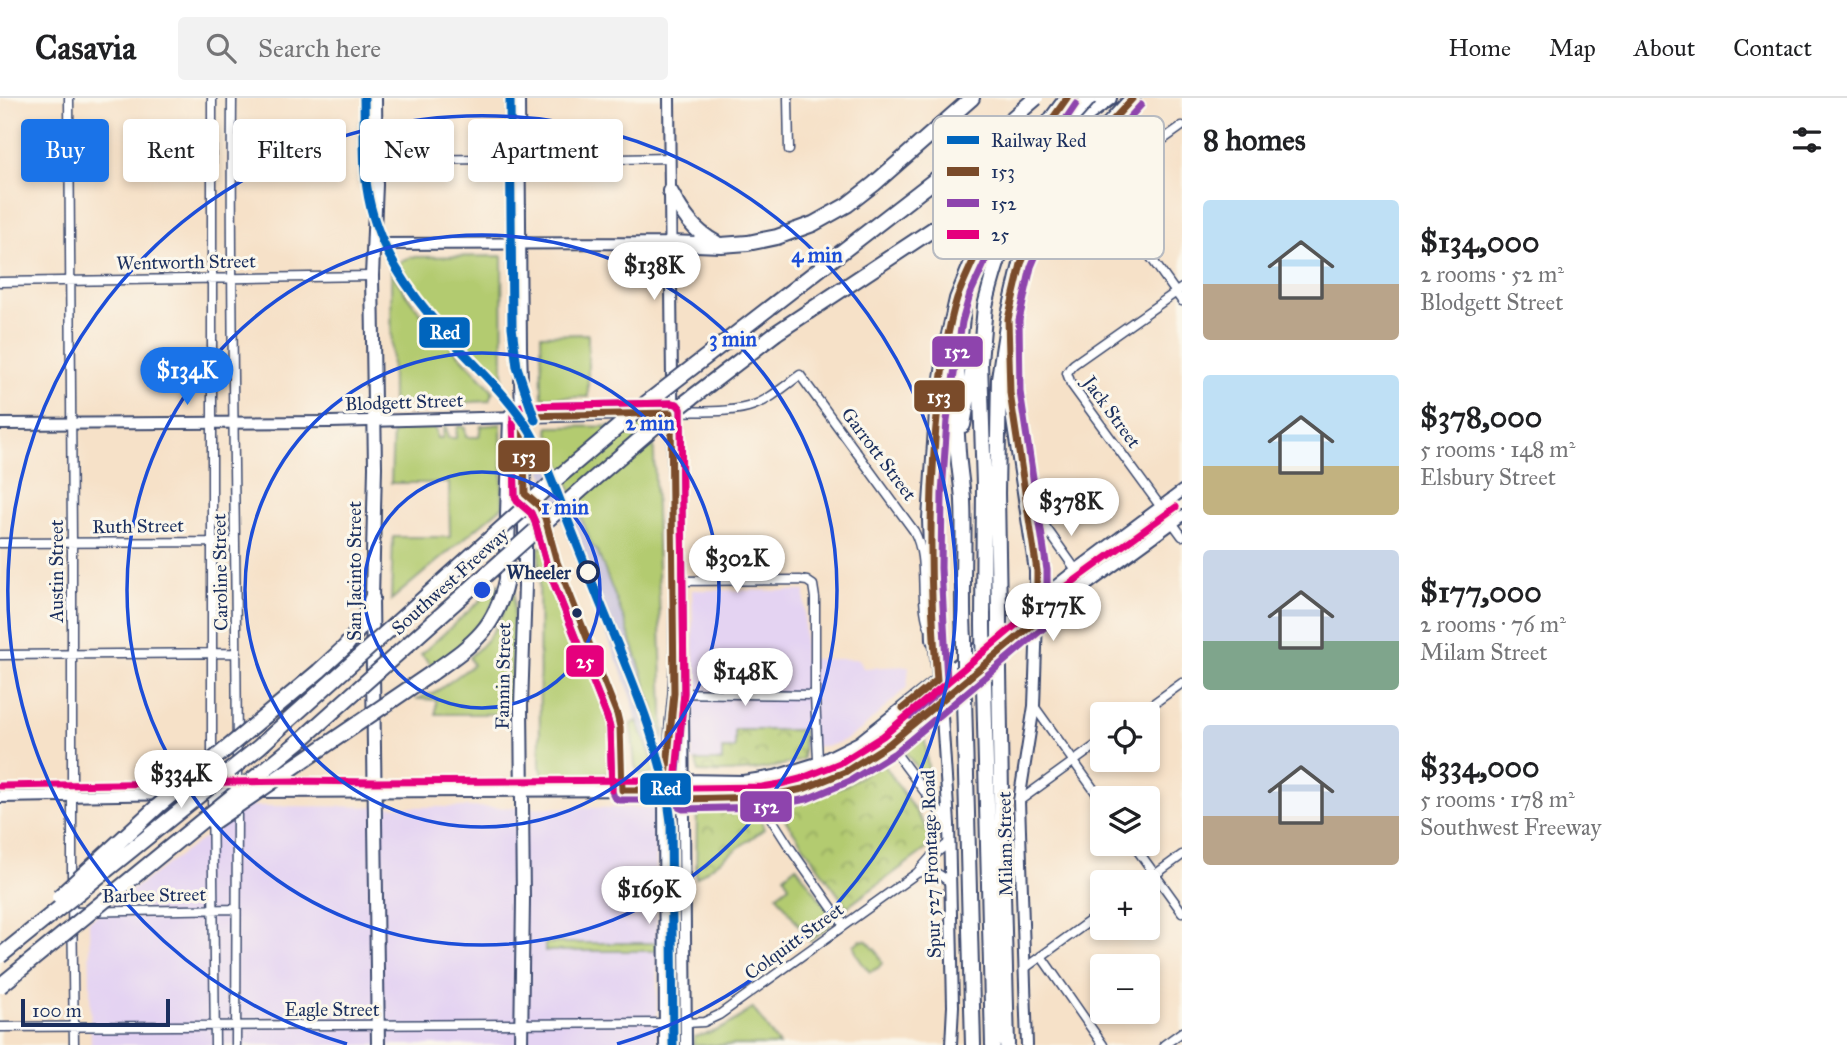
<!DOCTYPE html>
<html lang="en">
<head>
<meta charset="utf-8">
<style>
	:root { --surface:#fff; --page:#f2f2f2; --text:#202124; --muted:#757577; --line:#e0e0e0; --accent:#1a73e8 }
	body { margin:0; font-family:"IM FELL Great Primer",serif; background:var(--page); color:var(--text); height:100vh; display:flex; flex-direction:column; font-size:26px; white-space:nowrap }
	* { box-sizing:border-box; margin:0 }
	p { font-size:23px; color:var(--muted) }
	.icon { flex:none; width:38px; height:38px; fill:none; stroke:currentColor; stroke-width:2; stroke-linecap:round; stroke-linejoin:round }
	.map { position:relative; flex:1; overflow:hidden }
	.sheet { display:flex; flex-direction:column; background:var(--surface); width:665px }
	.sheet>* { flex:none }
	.hud { position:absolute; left:21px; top:21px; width:665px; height:63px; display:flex; gap:14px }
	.buttons { position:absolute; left:1090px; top:604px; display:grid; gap:14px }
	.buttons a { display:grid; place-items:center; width:70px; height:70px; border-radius:7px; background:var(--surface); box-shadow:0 4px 10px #0003; font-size:35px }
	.scale { position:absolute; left:21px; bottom:18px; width:149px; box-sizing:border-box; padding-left:7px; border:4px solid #1b2f5e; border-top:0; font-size:19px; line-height:24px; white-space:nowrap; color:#1b2f5e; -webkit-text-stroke:5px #fbf7ec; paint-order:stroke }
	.price { position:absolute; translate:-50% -60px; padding:0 16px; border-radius:24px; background:#fff; color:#222; font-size:23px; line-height:46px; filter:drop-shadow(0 2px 4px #0008) }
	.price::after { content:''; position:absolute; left:50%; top:42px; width:21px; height:16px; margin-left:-10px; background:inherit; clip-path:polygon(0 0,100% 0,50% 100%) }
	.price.active { background:var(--accent); color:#fff }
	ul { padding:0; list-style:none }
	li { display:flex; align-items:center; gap:21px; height:175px; padding:0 21px }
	li span { display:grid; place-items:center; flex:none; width:196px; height:140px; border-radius:7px; color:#555 }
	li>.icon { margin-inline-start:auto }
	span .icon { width:84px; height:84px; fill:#fffc; stroke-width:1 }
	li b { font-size:30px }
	h2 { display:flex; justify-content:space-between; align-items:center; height:84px; padding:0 21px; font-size:30px }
	.pill { padding:0 24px; border-radius:7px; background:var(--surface); box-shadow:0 4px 10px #0003; font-size:24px; line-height:63px }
	.pill.active { background:var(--accent); color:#fff }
	header { display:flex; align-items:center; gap:42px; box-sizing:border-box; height:98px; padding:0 35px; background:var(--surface); border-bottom:2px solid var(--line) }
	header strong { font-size:33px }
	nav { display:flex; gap:38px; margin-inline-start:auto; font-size:24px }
	.search { width:490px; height:63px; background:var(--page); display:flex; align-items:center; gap:18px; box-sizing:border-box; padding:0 24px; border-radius:7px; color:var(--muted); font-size:26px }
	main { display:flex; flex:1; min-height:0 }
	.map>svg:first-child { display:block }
	.built { fill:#e4d3f2 }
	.railway { fill:#c6c0da }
	.green { fill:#b3cb70; stroke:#677d67; stroke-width:2 }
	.park { fill:url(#park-crowns); stroke:#677d67; stroke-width:2 }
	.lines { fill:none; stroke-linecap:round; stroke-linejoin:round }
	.street-casing { stroke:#3c4a6e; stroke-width:11 }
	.secondary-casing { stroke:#3c4a6e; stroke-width:14 }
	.primary-casing { stroke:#3c4a6e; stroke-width:16 }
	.highway-casing { stroke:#3c4a6e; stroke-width:18 }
	.street { stroke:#fff; stroke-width:8 }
	.secondary { stroke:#fff; stroke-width:10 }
	.primary { stroke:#fff; stroke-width:12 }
	.highway { stroke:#fff; stroke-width:14 }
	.highway-bridge-casing { stroke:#3c4a6e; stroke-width:18; stroke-linecap:butt }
	.highway-bridge { stroke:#fff; stroke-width:14 }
	.bus-1-casing { stroke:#fbf7ec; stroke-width:12 }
	.bus-2-casing { stroke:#fbf7ec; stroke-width:12 }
	.bus-3-casing { stroke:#fbf7ec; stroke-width:12 }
	.bus-1 { stroke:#7a4b2a; stroke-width:7 }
	.bus-2 { stroke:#8e44ad; stroke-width:7 }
	.bus-3 { stroke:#e5007d; stroke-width:7 }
	.rail-1-casing { stroke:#fbf7ec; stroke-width:14 }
	.rail-1 { stroke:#0065bd; stroke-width:9 }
	.ring { fill:none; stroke:#1d4ed8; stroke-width:3.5 }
	.stop-dot { fill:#fbf7ec; stroke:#1b2f5e; stroke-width:3.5 }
	.bus-dot { fill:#1b2f5e; stroke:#fbf7ec; stroke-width:2.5 }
	.labels { text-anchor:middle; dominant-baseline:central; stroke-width:6; stroke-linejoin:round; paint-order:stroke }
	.street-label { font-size:19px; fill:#1b2f5e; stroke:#fbf7ec }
	.stop-label { font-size:19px; font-weight:bold; fill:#1b2f5e; stroke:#fbf7ec; text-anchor:end }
	.key { fill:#fbf7ec; stroke:#b8bbc1; stroke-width:2 }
	.key-label { font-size:19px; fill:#1b2f5e }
	.centre { fill:#1d4ed8; stroke:#fbf7ec; stroke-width:3.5 }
	.ring-label { font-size:21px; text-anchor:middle; font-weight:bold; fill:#1d4ed8; stroke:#fbf7ec; stroke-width:6; stroke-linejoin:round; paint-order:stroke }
	.line-badge { stroke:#fbf7ec; stroke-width:2.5 }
	.badge-label { font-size:19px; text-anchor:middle; font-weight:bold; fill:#fff }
</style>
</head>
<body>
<header>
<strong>Casavia</strong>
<div class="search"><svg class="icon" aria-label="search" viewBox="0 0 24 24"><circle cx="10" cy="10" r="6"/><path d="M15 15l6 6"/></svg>Search here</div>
<nav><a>Home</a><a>Map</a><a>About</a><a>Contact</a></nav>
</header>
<main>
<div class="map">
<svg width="1182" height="947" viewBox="0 0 1182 947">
	<defs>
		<pattern id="park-crowns" width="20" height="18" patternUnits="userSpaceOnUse" patternTransform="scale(1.75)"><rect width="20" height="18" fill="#b3cb70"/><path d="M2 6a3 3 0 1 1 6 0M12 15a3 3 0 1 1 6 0" fill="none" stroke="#91a55f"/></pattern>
	</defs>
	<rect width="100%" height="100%" fill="#fbf7ec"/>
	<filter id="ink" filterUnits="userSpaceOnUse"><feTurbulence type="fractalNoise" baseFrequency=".0143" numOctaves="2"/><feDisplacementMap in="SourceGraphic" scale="14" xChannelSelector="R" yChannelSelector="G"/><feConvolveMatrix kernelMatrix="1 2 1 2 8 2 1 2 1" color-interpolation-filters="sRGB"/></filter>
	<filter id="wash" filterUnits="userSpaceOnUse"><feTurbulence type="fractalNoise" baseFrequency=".00686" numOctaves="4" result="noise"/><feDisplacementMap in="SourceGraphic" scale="28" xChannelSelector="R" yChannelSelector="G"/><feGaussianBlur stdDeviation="1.57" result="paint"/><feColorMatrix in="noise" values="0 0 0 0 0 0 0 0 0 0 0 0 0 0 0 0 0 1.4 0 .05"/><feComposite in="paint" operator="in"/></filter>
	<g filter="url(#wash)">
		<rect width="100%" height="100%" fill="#f6e1c8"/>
		<path class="built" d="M692,492L805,493L804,561H859L863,570L909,568L907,589L862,631L847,641L832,647L803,650V632H735V651L723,663H692L694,582Z
			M248,708L656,710L657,947H91L89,823Z"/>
		<path class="railway" d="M545,337L592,448L597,452L625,524L664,641L657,672L636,621L632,600L541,371L544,369L537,354Z"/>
		<path class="green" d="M502,158L503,281L500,285C464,247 424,212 398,166L410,159Z
			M391,173C417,219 458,253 493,293L489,303L439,306L392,304Z
			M588,236V299H542L541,237Z
			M501,326L503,408L391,502L393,439H450L449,385H391L393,331L434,329L436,333L437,340H442L444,330L446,328L448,340H456L457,330L459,328L465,330L466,339H479L481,328Z
			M653,328L664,641L625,524L597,452L592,448L548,332L549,329Z
			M545,448L614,625L615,673L613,675L544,678L540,668L539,449Z
			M515,471L511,616H436V602L418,601L424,597L433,596L473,567L469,559C497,537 510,508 513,473Z
			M500,485L484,528L433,569L421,556Z
			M637,623L657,672L648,677L639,675L635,668L631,626Z
			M923,639L925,643L930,688L904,652Z
			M796,768L833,819L829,829L810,843L777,797L789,788L784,778Z
			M545,845H658V853H545Z
			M753,910L779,947H693L694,939C720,934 731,926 753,910Z"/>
		<path class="park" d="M735,632H804L803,661C770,673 734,675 699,674L696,663H722V651H735Z
			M883,665L936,744L847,809L781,716L801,703L846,687Z
			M757,710L764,731L696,780L697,712Z
			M861,842L867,843L878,855L882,865L878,870L870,874C864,868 855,857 854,847Z"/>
	</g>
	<g filter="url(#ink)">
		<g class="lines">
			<defs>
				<path id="street" d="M69,0L72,445V788
					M212,0V695L215,947
					M232,0C230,232 237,464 237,696
					M788,0L789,52
					M1182,28L1099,87L1182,203
					M375,62L500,61
					M518,63L670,60
					M0,184L372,178
					M1182,190L1074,266L1070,270L1067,275L1071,286L1182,438
					M677,314C700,313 733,315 754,307C771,301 786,287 800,277L914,433C930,463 918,498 929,529
					M1042,424L1076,472
					M0,445L235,444
					M674,483L800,482L807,483L813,487L815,500V597L819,684
					M0,557L237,555
					M674,595L815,597
					M1034,608L1102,703
					M1139,616L1182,585
					M889,646L948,725
					M761,682L769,717L792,753L844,827
					M1019,703L1102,643
					M1133,746L1182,814
					M917,775C932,771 939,775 950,785
					M1145,784L1182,757
					M72,801L74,947
					M72,814L236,811
					M1041,858L1103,947
					M1025,870L1102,814
					M686,925L704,924L719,917L917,775L931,759L949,745
					M0,929L665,925
					M236,947L237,708
					M1164,947L1182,934"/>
				<path id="secondary" d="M373,146L670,145
					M0,326L331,324L671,315
					M934,542L942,618L949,726L953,908L951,947
					M675,595L683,610L686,947
					M664,692L684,682L743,683L775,678L817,665L859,644L1076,472L1182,393
					M258,694L664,692L684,701H692L763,699L782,696L803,691L845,674L869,660L889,646L1037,523L1182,418
					M0,699L239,695
					M665,947L664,692L670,649L671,626L674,595L675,565L669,0
					M1027,947L1019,703L1034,608L1037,521"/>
				<path id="primary" d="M375,0L376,87L372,178L375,369L372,500L378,947
					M518,0L520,250L525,408V488L521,608L523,801L521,947"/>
				<path id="highway" d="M670,93C682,115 693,133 716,145
					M670,145L721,147L748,145L777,139L813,126L847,107L874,86L972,0
					M963,211C957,259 954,306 958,354C959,370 962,386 963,402C965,448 961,495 964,541
					M776,235L953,118L1109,0
					M1009,258L1010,295L1037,473V503
					M963,327L974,264
					M999,515L997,395L999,280L1008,221L1021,166L1045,109L1077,61L1133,0
					M983,527L984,388L980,264L985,208
					M934,542L930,421L937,315L947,246L957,201L984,135
					M999,572L1002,758L1007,947
					M319,573L345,549L360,530L372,500
					M432,575C470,548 496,532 506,482L511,318
					M984,586L993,947
					M964,600L973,947"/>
			</defs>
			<use href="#street" class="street-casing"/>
			<use href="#secondary" class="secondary-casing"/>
			<use href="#primary" class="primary-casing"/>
			<use href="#highway" class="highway-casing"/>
			<use href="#street" class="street"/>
			<use href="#secondary" class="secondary"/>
			<use href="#primary" class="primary"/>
			<use href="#highway" class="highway"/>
			<defs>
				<path id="highway-bridge" d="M984,135C1007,88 1035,42 1067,0
					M985,208C1000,146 1026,80 1064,29C1071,19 1081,10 1089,0
					M999,515V572
					M983,527L984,586
					M964,541V600
					M213,724L432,575
					M59,799L158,708L319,573
					M0,858L259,649L554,383L645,306L993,37L1036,0
					M0,888L301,642L582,391L660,324L776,235"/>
			</defs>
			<use href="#highway-bridge" class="highway-bridge-casing"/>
			<use href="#highway-bridge" class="highway-bridge"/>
			<defs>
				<path id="bus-1" d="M671,315L674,595L666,680L664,692H622L620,629L617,616L557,464L545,420L539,408L525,396L523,318Z
					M903,610L937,582C929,488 928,394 939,300C943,267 947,232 957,200C962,187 968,174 974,161C999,104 1030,51 1067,0
					M664,692L684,701L763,699L803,691L845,674L889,646L1037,523V473L1010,295L1008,221L1021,166L1045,109L1077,61L1133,0"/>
				<path id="bus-2" d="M910,618L944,589L947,583L941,470L942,396L947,322L962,224L970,196L1012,106L1036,65L1076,6
					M676,686L684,595L681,311L677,306L671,305L523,308L514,312L513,318L515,398L517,403L531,415L535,424L547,468L607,619L610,630L612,693L614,699L619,702H662L683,711L764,709L807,701L850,683L895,655L1047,527V472L1020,294L1019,222L1031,169L1054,114L1085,68L1141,7"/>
				<path id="bus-3" d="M0,688L295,683L375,684L657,682L692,690L762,689L780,686L800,681L840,665L883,638L1030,515L1176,409
					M612,692L610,630L607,619L547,468L535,424L531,415L517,403L515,398L513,317L515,312L521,308L671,305L677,306L681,311L684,595L674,694"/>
			</defs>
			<use href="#bus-1" class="bus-1-casing"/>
			<use href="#bus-2" class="bus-2-casing"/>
			<use href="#bus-3" class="bus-3-casing"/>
			<use href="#bus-1" class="bus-1"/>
			<use href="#bus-2" class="bus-2"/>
			<use href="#bus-3" class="bus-3"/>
			<defs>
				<path id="rail-1" d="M364,0C365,30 362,60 367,90C375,147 409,195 446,236C475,268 507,296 529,332C540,350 547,371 555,390C567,420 578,449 590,479C621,560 661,637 671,724L673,947
					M510,0L512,229L517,269L535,322"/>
			</defs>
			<use href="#rail-1" class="rail-1-casing"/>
			<use href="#rail-1" class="rail-1"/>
		</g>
	</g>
	<g class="ring">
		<circle cx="482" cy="492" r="118"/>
		<circle cx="482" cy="492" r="237"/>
		<circle cx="482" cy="492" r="355"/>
		<path d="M347 946A474 474 0 1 1 617 946"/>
	</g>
	<circle class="stop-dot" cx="588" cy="474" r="10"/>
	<circle class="bus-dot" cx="577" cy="515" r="6"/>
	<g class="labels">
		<g class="street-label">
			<text transform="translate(186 164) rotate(-1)">Wentworth Street</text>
			<text transform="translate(404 304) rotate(-2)">Blodgett Street</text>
			<text transform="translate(1112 314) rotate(54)">Jack Street</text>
			<text transform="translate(879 356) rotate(53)">Garrott Street</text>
			<text transform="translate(138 428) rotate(-1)">Ruth Street</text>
			<text transform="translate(56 473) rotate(-90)">Austin Street</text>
			<text transform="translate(354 473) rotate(-90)">San Jacinto Street</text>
			<text transform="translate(220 474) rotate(-91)">Caroline Street</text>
			<text transform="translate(450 483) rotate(-42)">Southwest Freeway</text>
			<text transform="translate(503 578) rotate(-89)">Fannin Street</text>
			<text transform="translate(1005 746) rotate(-91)">Milam Street</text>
			<text transform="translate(931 766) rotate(-92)">Spur 527 Frontage Road</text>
			<text transform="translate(154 797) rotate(-1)">Barbee Street</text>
			<text transform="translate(794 843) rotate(-36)">Colquitt Street</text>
			<text x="332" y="911">Eagle Street</text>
		</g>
		<g class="stop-label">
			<text x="571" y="474">Wheeler</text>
		</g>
	</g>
	<rect x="933" y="18" width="231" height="143" rx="10" class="key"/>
	<rect x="947" y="38" width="32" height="8" fill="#0065bd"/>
	<rect x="947" y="69" width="32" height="9" fill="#7a4b2a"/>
	<rect x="947" y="101" width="32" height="8" fill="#8e44ad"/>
	<rect x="947" y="132" width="32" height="9" fill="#e5007d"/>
	<g class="key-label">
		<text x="991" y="49">Railway Red</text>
		<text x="991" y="80">153</text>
		<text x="991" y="112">152</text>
		<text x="991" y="143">25</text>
	</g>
	<circle cx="482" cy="492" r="10" class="centre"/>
	<g class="ring-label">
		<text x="817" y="164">4 min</text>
		<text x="733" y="248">3 min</text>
		<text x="650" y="332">2 min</text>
		<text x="565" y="416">1 min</text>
	</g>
	<g class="line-badge">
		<rect x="418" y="218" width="53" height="33" rx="7" fill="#0065bd"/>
		<rect x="931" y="237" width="53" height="33" rx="7" fill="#8e44ad"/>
		<rect x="913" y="281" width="53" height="34" rx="7" fill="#7a4b2a"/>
		<rect x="497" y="341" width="54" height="34" rx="7" fill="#7a4b2a"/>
		<rect x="565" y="546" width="40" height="34" rx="7" fill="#e5007d"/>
		<rect x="639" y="674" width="53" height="34" rx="7" fill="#0065bd"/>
		<rect x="739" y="692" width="54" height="33" rx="7" fill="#8e44ad"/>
	</g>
	<g class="badge-label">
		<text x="445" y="241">Red</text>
		<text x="957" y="260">152</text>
		<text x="939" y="305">153</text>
		<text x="524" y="365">153</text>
		<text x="585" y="570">25</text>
		<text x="666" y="697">Red</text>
		<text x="766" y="715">152</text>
	</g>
</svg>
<div class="buttons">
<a><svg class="icon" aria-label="locate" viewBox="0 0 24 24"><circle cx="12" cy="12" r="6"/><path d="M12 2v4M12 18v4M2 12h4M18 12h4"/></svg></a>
<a><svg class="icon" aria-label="layers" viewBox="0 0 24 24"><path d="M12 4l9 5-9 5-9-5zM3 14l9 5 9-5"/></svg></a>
<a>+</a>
<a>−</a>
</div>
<div class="scale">100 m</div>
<b class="price" style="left:654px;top:204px">$138K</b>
<b class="price active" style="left:187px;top:309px">$134K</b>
<b class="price" style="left:1071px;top:440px">$378K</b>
<b class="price" style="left:737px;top:497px">$302K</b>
<b class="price" style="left:1053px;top:545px">$177K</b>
<b class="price" style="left:745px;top:610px">$148K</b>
<b class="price" style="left:181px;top:712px">$334K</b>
<b class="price" style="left:649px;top:828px">$169K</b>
<div class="hud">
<a class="pill active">Buy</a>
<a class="pill">Rent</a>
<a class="pill">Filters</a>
<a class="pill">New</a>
<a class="pill">Apartment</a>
</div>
</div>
<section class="sheet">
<h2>8 homes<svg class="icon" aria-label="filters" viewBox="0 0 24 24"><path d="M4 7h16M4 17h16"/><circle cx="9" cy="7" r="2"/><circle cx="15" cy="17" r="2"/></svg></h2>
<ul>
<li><span style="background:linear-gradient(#bfe0f5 60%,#b9a48a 0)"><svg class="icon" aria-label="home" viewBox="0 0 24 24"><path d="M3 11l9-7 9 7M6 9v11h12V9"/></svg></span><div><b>$134,000</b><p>2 rooms · 52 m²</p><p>Blodgett Street</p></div></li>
<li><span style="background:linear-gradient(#bfe0f5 65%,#c2b280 0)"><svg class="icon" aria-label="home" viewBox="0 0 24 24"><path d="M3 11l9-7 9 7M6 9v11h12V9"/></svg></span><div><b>$378,000</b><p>5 rooms · 148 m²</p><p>Elsbury Street</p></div></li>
<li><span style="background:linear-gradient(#c9d6e8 65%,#7fa58c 0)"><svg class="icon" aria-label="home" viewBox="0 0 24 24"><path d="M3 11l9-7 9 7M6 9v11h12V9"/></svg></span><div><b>$177,000</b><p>2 rooms · 76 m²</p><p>Milam Street</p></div></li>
<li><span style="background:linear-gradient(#c9d6e8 65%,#b9a48a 0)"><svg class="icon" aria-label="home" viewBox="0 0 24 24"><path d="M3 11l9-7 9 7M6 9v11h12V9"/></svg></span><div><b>$334,000</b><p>5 rooms · 178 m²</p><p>Southwest Freeway</p></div></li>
</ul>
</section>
</main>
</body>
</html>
